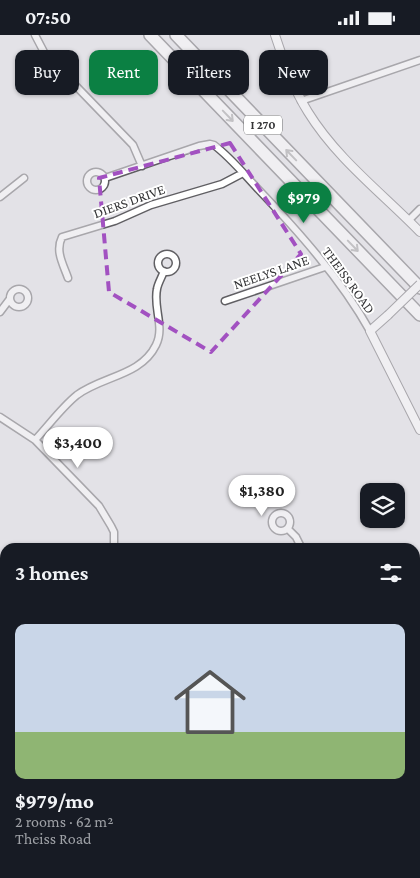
<!DOCTYPE html>
<html lang="en">
<head>
<meta charset="utf-8">
<style>
	:root { --surface:#171b24; --page:#20242c; --text:#f1f3f6; --muted:#9ea1a6; --line:#363941; --accent:#0b8043 }
	body { margin:0; font-family:"Crimson Pro",serif; background:var(--page); color:var(--text); height:100vh; display:flex; flex-direction:column; font-size:19px; white-space:nowrap }
	* { box-sizing:border-box; margin:0 }
	p { font-size:16px; color:var(--muted) }
	.icon { flex:none; width:28px; height:28px; fill:none; stroke:currentColor; stroke-width:2; stroke-linecap:round; stroke-linejoin:round }
	.map { position:relative; flex:1; overflow:hidden }
	.drawer { position:absolute; left:0px; top:508px; width:420px; height:336px; display:flex; flex-direction:column; background:var(--surface); border-radius:15px 15px 0 0; box-shadow:0 1px 4px #0004 }
	.drawer>* { flex:none }
	.top-card { position:absolute; left:15px; top:15px; width:390px; height:45px; display:flex; gap:10px }
	.tools { position:absolute; left:360px; top:448px; display:grid; gap:10px }
	.tools a { display:grid; place-items:center; width:45px; height:45px; border-radius:10px; background:var(--surface); box-shadow:0 1px 4px #0004; font-size:25px }
	.price { position:absolute; translate:-50% -42px; padding:0 11px; border-radius:18px; background:#fff; color:#222; font-size:16px; line-height:32px; filter:drop-shadow(0 1px 2px #0008) }
	.price::after { content:''; position:absolute; left:50%; top:30px; width:15px; height:11px; margin-left:-8px; background:inherit; clip-path:polygon(0 0,100% 0,50% 100%) }
	.price.selected { background:var(--accent); color:#fff }
	ul { padding:0; list-style:none }
	li { display:grid; align-content:center; gap:10px; height:265px; padding:0 15px }
	li+li { border-top:1px solid var(--line) }
	li span { display:grid; place-items:center; height:155px; border-radius:10px; color:#555 }
	li>.icon { margin-inline-start:auto }
	span .icon { width:90px; height:90px; fill:#fffc; stroke-width:1 }
	li b { font-size:21px }
	h2 { display:flex; justify-content:space-between; align-items:center; height:60px; padding:0 15px; font-size:21px }
	.pill { padding:0 18px; border-radius:10px; background:var(--surface); box-shadow:0 1px 4px #0004; font-size:18px; line-height:45px }
	.pill.selected { background:var(--accent); color:#fff }
	.status { display:flex; justify-content:space-between; align-items:center; height:35px; padding:0 25px; background:var(--surface); direction:ltr }
	.status svg { height:14px; fill:currentColor }
	.map>svg:first-child { display:block }
	.lines { fill:none; stroke-linecap:round; stroke-linejoin:round }
	.stream { stroke:#829cb2; stroke-width:2 }
	.minor-casing { stroke:#605f63; stroke-width:9 }
	.tertiary-casing { stroke:#605f63; stroke-width:10 }
	.motorway-casing { stroke:#605f63; stroke-width:14 }
	.minor { stroke:#fff; stroke-width:6 }
	.tertiary { stroke:#fff; stroke-width:8 }
	.motorway { stroke:#fff; stroke-width:11 }
	.tertiary-bridge-casing { stroke:#605f63; stroke-width:10; stroke-linecap:butt }
	.tertiary-bridge { stroke:#fff; stroke-width:8 }
	.oneway { stroke:#9a9a9a }
	.marked { fill:none; stroke:#a251c1; stroke-width:4; stroke-dasharray:10 6; stroke-linejoin:round }
	.labels { text-anchor:middle; dominant-baseline:central; stroke-width:4; stroke-linejoin:round; paint-order:stroke }
	.shield { fill:#fff; stroke:#717172; stroke-width:1 }
	.shield-label { font-size:12px; font-weight:bold; fill:#343436 }
	.street-label { font-size:14px; fill:#343436; stroke:#fff }
</style>
</head>
<body>
<div class="status"><b>07:50</b><svg viewBox="0 0 49 12"><path d="M0 12V9h3v3zM5 12V6h3v6zM10 12V3h3v9zM15 12V0h3v12zM26 1h20v11H26zM47 4h2v5h-2z"/></svg></div>
<div class="map">
<svg width="420" height="843" viewBox="0 0 420 843">
	<rect width="100%" height="100%" fill="#e3e2e7"/>
	<g class="lines">
		<path class="stream" d="M0,531L5,536
			M151,839L152,843"/>
		<defs>
			<path id="minor" d="M35,0L45,19L133,110L142,131
				M301,66L420,25
				M87 146a9 9 0 1 1 18 0a9 9 0 1 1-18 0Z
				M105,143L199,111L210,109L214,110C230,122 243,138 257,153C298,196 341,244 370,296
				M0,162L24,143
				M409,185L420,174
				M158 228a9 9 0 1 1 18 0a9 9 0 1 1-18 0Z
				M68,243C63,229 55,216 62,202L115,186L151,170L222,149L243,138
				M10 263a9 9 0 1 1 18 0a9 9 0 1 1-18 0Z
				M225,266L325,232
				M0,277L9,265
				M0,382L35,405L99,471L111,491L114,497V512
				M35,405C49,390 62,372 77,360C102,341 141,341 156,310C165,292 153,273 157,254C158,248 162,242 164,236
				M272 487a9 9 0 1 1 18 0a9 9 0 1 1-18 0Z
				M288,494L296,502L301,512
				M415,697H420
				M0,765L5,767
				M235,839L237,843
				M51,843L52,839"/>
			<path id="tertiary" d="M275,0C284,27 293,53 308,77C337,124 382,158 420,197
				M388,280L370,296L420,395"/>
			<path id="motorway" d="M150,0L420,280
				M176,0L420,253"/>
		</defs>
		<use href="#minor" class="minor-casing"/>
		<use href="#tertiary" class="tertiary-casing"/>
		<use href="#motorway" class="motorway-casing"/>
		<use href="#minor" class="minor"/>
		<use href="#tertiary" class="tertiary"/>
		<use href="#motorway" class="motorway"/>
		<defs>
			<path id="tertiary-bridge" d="M388,280L420,249"/>
		</defs>
		<use href="#tertiary-bridge" class="tertiary-bridge-casing"/>
		<use href="#tertiary-bridge" class="tertiary-bridge"/>
	</g>
	<defs><path id="oneway-shaft" d="M-6 0H5M1.5-3L5.5 0L1.5 3" fill="none" stroke-width="1.6" stroke-linecap="round" stroke-linejoin="round" transform="scale(1.25)"/></defs>
	<g class="oneway">
		<use href="#oneway-shaft" transform="translate(228 81) rotate(46)"/>
		<use href="#oneway-shaft" transform="translate(291 120) rotate(-134)"/>
		<use href="#oneway-shaft" transform="translate(353 211) rotate(46)"/>
	</g>
	<path d="M0 0H420V843H0ZM230,108L301,219L211,317L109,257L99,143Z" fill="#e3e2e7" fill-opacity=".55" fill-rule="evenodd"/>
	<path class="marked" d="M230,108L301,219L211,317L109,257L99,143Z"/>
	<g class="labels">
		<rect class="shield" x="244" y="80.5" width="38" height="19" rx="4"/>
		<g class="shield-label">
			<text x="263" y="90">I 270</text>
		</g>
		<g class="street-label">
			<text transform="translate(129 166) rotate(-20)">DIERS DRIVE</text>
			<text transform="translate(271 237) rotate(-19)">NEELYS LANE</text>
			<text transform="translate(349 245) rotate(54)">THEISS ROAD</text>
		</g>
	</g>
</svg>
<div class="tools">
<a><svg class="icon" aria-label="layers" viewBox="0 0 24 24"><path d="M12 4l9 5-9 5-9-5zM3 14l9 5 9-5"/></svg></a>
</div>
<b class="price selected" style="left:304px;top:189px">$979</b>
<b class="price" style="left:78px;top:434px">$3,400</b>
<b class="price" style="left:262px;top:482px">$1,380</b>
<div class="top-card">
<a class="pill">Buy</a>
<a class="pill selected">Rent</a>
<a class="pill">Filters</a>
<a class="pill">New</a>
</div>
<section class="drawer">
<h2>3 homes<svg class="icon" aria-label="filters" viewBox="0 0 24 24"><path d="M4 7h16M4 17h16"/><circle cx="9" cy="7" r="2"/><circle cx="15" cy="17" r="2"/></svg></h2>
<ul>
<li><span style="background:linear-gradient(#c9d6e8 70%,#8fb573 0)"><svg class="icon" aria-label="home" viewBox="0 0 24 24"><path d="M3 11l9-7 9 7M6 9v11h12V9"/></svg></span><div><b>$979/mo</b><p>2 rooms · 62 m²</p><p>Theiss Road</p></div></li>
</ul>
</section>
</div>
</body>
</html>
